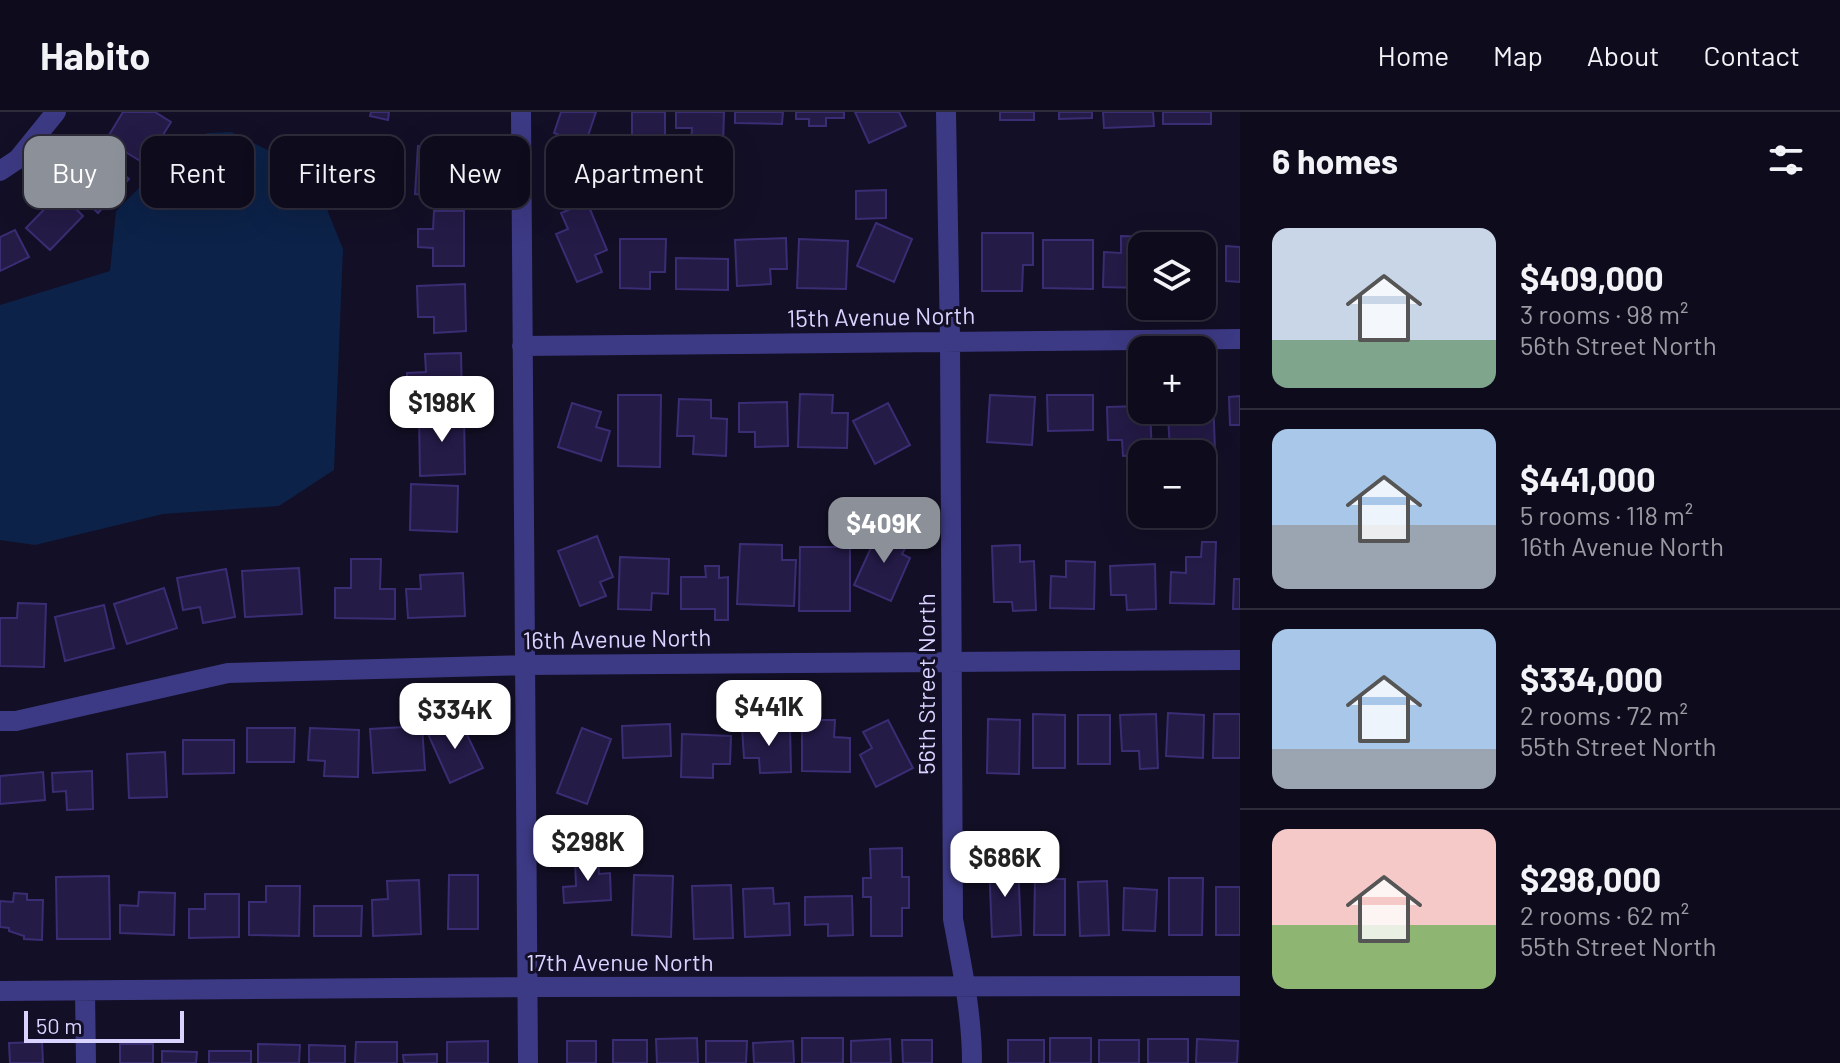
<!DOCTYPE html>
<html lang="en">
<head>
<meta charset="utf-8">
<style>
	:root { --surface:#0e0b1c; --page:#171425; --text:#f1f3f6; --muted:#9b9ba3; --line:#2e2b3b; --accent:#8c9099 }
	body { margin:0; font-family:Barlow,sans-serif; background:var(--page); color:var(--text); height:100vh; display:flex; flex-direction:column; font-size:30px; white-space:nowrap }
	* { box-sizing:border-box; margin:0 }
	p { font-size:26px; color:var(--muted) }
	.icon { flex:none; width:44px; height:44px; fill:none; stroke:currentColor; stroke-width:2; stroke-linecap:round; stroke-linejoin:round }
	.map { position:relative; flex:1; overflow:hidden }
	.side { display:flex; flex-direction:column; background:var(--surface); width:600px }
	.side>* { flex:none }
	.hud { position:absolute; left:24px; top:24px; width:760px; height:72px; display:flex; gap:16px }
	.buttons { position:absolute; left:1128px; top:120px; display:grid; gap:16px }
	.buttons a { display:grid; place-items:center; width:88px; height:88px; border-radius:16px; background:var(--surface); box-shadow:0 8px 32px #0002,0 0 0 2px var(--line); font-size:40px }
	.scale { position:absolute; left:24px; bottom:20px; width:160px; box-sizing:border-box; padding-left:8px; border:4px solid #d9d4ff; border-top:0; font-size:22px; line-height:28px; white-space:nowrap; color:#d9d4ff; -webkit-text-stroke:6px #130f26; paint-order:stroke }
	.price { position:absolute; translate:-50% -68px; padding:0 18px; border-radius:16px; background:#fff; color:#222; font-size:26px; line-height:52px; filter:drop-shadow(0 2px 4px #0008) }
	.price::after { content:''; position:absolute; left:50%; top:48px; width:24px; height:18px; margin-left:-12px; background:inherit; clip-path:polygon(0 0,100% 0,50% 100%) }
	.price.active { background:var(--accent); color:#fff }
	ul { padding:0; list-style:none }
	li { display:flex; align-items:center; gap:24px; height:200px; padding:0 32px }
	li+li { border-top:2px solid var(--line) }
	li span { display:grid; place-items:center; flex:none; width:224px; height:160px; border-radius:16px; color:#555 }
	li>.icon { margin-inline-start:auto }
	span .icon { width:96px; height:96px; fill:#fffc; stroke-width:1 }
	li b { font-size:34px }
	h2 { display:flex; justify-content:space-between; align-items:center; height:96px; padding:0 32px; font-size:34px }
	.pill { padding:0 28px; border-radius:16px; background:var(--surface); box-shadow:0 8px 32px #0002,0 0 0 2px var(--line); font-size:28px; line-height:72px }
	.pill.active { background:var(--accent); color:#fff }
	header { display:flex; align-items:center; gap:48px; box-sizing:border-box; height:112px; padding:0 40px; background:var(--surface); border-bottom:2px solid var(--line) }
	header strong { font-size:38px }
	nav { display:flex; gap:44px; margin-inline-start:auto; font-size:28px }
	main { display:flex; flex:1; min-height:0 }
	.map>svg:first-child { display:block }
	.water { fill:#0c2248 }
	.building { fill:#241b47; stroke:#3b2d73; stroke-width:2 }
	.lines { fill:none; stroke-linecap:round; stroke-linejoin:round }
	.minor { stroke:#3d3a85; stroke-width:20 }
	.labels { text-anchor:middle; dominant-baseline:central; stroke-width:6; stroke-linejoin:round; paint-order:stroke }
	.street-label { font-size:24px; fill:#d9d4ff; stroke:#130f26 }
</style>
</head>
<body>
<header>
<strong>Habito</strong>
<nav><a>Home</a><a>Map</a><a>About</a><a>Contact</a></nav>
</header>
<main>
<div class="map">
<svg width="1240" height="951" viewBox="0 0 1240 951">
	<rect width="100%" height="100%" fill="#130f26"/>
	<path class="water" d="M231,20L312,60L343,137L334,358L279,394L163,402L35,433L0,428V193L110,159L116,99L158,57L207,21Z"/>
	<path class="building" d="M123,0H155L171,10L145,52L106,28Z
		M371,0H389L388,8L370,4Z
		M561,0H596L585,33L554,21Z
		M632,0H665V25H632Z
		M676,0H724L723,33H691L692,16H676Z
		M735,0H783L782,12L735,11Z
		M796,0H844V6H826V14H809V7H796Z
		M855,0H899L906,14L869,31Z
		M1000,0H1034V8H1000Z
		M1059,0H1092V6L1059,7Z
		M1103,0H1153L1154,14L1104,16Z
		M1163,0H1211V12H1163Z
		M91,31L129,67L98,101L68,73L86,53L77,45Z
		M418,34L464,38L461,86L415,82Z
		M886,78V106L856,107V79Z
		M60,81L83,104L50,138L26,116Z
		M587,90L607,138L595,143L602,160L577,170L556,122L568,117L561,101Z
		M434,99H464V154H433V136L418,135V117H433Z
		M876,111L912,127L894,170L857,154Z
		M15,118L29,145L0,159V125Z
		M982,121H1033V153H1023L1022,179H982Z
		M1121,124L1154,125V134H1142V176L1103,175L1104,140L1121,141Z
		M786,126L787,157H770L771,172L737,174L735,128Z
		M620,127H666L665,160H650V177L620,176Z
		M799,127L848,129L846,177L797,176Z
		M1043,128H1093V177L1043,176Z
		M1214,133V176L1202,177V134H1181Z
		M1226,134L1240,135V170L1226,169Z
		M676,146L728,147V178L676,177Z
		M465,172L466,219L434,221V205H418L417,174Z
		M461,241L462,289L407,291V261L426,260L425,242Z
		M800,282L833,283L832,301H848L847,336L798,335Z
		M618,283H661L660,355L618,354Z
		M990,283L1035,285L1032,333L987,330Z
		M1047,283H1093V318L1048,319Z
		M1202,283H1213L1215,339L1170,340L1168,303H1183V298H1202Z
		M1240,284V313H1230L1229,285Z
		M679,287L711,288V306L727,307L726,344L693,342L694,324H677Z
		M787,290L788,334L755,335V320H739V291Z
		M572,291L601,300L596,315L610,319L601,349L558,335Z
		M888,291L910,333L875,352L853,309Z
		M1142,294V298H1150L1152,342L1123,344L1122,328H1108L1107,295Z
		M464,301L465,362L420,364L419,303Z
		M411,372L458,374L457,420L410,418Z
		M880,416L909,429L902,442L910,446L891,489L854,473Z
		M597,424L613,465L600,470L606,484L580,494L558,439Z
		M1202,430H1216L1214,492L1170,491L1171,460L1186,461V445H1201Z
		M740,432L782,433V448H796L794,494L737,492Z
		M1020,433V450L1034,449L1036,498L1013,499L1012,490H994L992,434Z
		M800,435H850V499H799Z
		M620,445L669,447L668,482L652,481L651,498L618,497Z
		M351,447H381L380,477H395V507L335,506V476H351Z
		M1066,449L1095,450L1094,497L1050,496L1051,464L1066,465Z
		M1155,452L1156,497L1127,498L1126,483H1111L1110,454Z
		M705,454H719V466L728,465V508H715V497H681V465H706Z
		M299,456L302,502L245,505L242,459Z
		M226,457L235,505L203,511L200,495L183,498L177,466Z
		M463,461L465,504L408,506L406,477H421L420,463Z
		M1234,467H1240V497H1233Z
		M164,476L177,516L127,532L114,492Z
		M18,491L46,492L44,555L0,554V506H17Z
		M104,493L114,536L65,549L55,505Z
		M1168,601L1204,603L1203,646L1166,644Z
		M1033,602L1065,603V656H1033Z
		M1156,602L1158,656L1140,657L1139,639H1122L1120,603Z
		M1214,602H1240V646H1213Z
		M1078,603H1110V652H1078Z
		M988,607L1020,608L1019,662L987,661Z
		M460,608L483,656L450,671L428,622Z
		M802,608H835L834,625L850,626V660L802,659Z
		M888,608L913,656L876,675L860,643L872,636L863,620Z
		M670,612L671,644L623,646L622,614Z
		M422,614L425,658L373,661L370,617Z
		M790,614L791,660L760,661L759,646H744L742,616Z
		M247,616H295L294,650H247Z
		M310,616L359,618L358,665L324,664L325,649L308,648Z
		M582,616L611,627L587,692L557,681Z
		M682,622L731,624L730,652H713V666L681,665Z
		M183,628H234V661L183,662Z
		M165,640L167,685L129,686L127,642Z
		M92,659L93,697L67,698L66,679L53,680L52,661Z
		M43,660L45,688L0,692V664Z
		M902,736V765H909V796H902V824H871V785H863V766H871L870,737Z
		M598,745L599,762L610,761L611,788L564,791L563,775L576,774L575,746Z
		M1018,749L1021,823L992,825L989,750Z
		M449,763H478V817H448Z
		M634,763L673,764L671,825L632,823Z
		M109,764L110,827H57L56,765Z
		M1169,766H1203L1202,823H1169Z
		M1035,767H1065V823H1034Z
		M419,768L421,822L373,824L372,788L388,787L387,769Z
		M1107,769L1109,823L1080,824L1078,770Z
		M731,773L733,826L694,827L692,774Z
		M266,774H300L299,824L249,823V790H266Z
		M1216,775H1240V823H1216Z
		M773,776L774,792L789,791L790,823L745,825L743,777Z
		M1124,776L1157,778L1155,819L1123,818Z
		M139,780L175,781L174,823L120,821V793L138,794Z
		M14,781L27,782V788H43L42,828L24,827V824L9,819V816L0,815V789L13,790Z
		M205,782H239V825L189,826V797H205Z
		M852,784L853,823L828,824V812L805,813V785Z
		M314,794H362L361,824H314Z
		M697,926L698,951H657L656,927Z
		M802,926H843V951H802Z
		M1050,926H1091V951H1050Z
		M890,927L891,951H851V929Z
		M1148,927H1188V951H1148Z
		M1197,927L1238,929L1237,951H1196Z
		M613,928H647V951H613Z
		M902,928H932V951H903Z
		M1008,928H1044V951H1008Z
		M1099,928H1139V951H1099Z
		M488,929V951H447V930Z
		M567,929H596V951H567Z
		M706,929H747L746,951H706Z
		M793,929L794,951H754L753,931Z
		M42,930L43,951H10L9,931Z
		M356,930H397V951H355Z
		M120,932H153V951H120Z
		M258,932L300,933L299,951H258Z
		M309,933L345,934V951H309Z
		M162,939L197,940L196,951H162Z
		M209,939H251V951H209Z
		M437,942V951H404L403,943Z"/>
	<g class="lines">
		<path class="minor" d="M521,0L528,951
			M946,0L950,229L953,807C962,855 972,902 972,951
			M0,59L18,47L56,0
			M522,234L1240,227
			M0,609H16L228,561L525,553L1240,548
			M0,879L527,875L1240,874
			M85,879L86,951"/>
	</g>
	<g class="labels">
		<g class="street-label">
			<text transform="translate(881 204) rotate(-1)">15th Avenue North</text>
			<text transform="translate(617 526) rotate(-1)">16th Avenue North</text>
			<text transform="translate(925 572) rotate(-90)">56th Street North</text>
			<text x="620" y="849">17th Avenue North</text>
		</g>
	</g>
</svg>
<div class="buttons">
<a><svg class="icon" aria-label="layers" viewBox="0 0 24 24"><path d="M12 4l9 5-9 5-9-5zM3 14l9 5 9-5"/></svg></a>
<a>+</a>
<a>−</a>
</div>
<div class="scale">50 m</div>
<b class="price" style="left:442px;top:332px">$198K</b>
<b class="price active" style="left:884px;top:453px">$409K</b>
<b class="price" style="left:769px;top:636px">$441K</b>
<b class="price" style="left:455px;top:639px">$334K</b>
<b class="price" style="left:588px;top:771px">$298K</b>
<b class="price" style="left:1005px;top:787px">$686K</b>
<div class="hud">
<a class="pill active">Buy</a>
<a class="pill">Rent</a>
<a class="pill">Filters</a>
<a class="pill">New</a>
<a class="pill">Apartment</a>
</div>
</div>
<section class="side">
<h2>6 homes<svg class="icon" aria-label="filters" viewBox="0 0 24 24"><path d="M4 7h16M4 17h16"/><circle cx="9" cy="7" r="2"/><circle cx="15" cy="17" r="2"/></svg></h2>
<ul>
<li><span style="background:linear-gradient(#c9d6e8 70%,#7fa58c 0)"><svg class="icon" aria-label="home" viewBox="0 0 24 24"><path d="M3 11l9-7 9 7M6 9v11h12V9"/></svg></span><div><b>$409,000</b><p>3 rooms · 98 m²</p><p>56th Street North</p></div></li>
<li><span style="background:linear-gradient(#a9c7e8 60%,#9aa5b1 0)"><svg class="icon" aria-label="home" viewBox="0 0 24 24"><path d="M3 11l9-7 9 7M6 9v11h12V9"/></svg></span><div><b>$441,000</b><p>5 rooms · 118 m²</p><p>16th Avenue North</p></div></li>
<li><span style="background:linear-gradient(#a9c7e8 75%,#9aa5b1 0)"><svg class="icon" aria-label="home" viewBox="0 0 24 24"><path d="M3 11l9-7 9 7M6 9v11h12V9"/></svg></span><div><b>$334,000</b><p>2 rooms · 72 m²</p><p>55th Street North</p></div></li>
<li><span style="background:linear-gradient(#f6c9c9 60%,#8fb573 0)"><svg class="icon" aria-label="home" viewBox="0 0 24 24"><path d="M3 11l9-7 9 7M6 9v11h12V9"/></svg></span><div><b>$298,000</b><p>2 rooms · 62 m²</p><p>55th Street North</p></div></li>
</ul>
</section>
</main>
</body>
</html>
